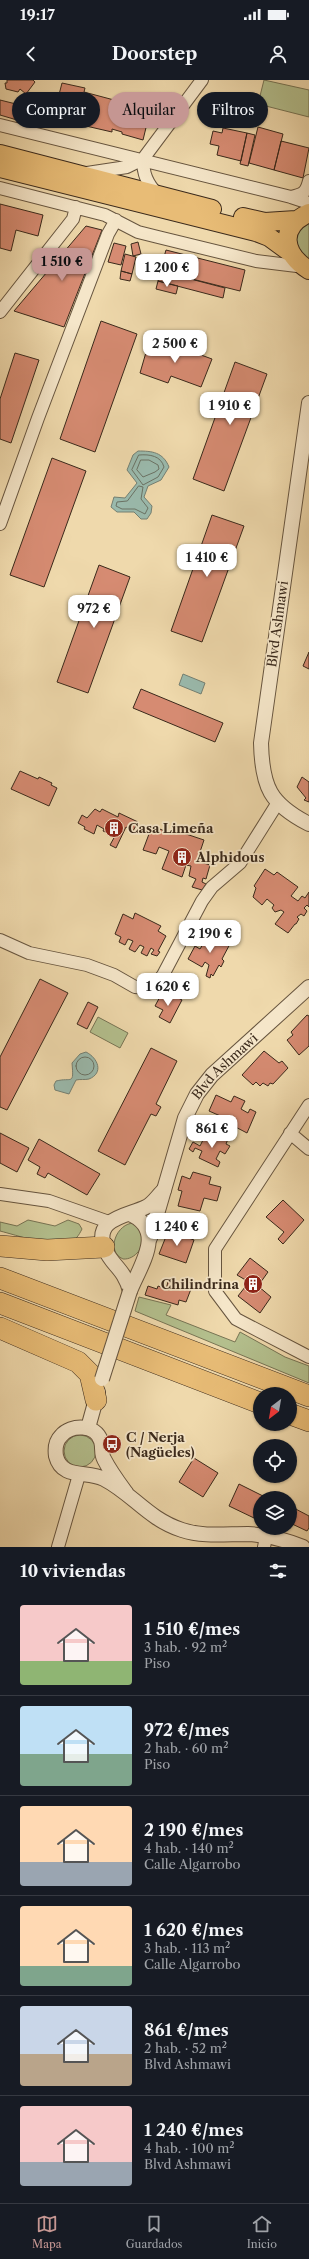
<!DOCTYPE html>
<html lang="es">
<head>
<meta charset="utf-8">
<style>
	:root { --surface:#171b24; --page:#242831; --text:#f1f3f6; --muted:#9ea1a6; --line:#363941; --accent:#c59692 }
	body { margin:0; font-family:"Libre Caslon Text",serif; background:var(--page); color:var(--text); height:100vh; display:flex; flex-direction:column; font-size:15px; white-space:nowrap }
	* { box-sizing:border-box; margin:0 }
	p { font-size:13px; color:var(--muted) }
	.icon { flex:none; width:22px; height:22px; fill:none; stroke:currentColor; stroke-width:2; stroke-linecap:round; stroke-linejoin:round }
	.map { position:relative; height:1467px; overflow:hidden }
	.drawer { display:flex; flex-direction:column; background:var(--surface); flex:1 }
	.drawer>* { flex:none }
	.top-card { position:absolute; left:12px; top:12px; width:285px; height:36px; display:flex; gap:8px }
	.needle { width:26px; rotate:211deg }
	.fabs { position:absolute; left:253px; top:1307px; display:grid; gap:8px }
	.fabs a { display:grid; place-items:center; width:44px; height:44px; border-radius:50%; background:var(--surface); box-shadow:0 1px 3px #0004; font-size:20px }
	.price { position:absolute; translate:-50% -34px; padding:0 9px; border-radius:8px; background:#fff; color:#222; font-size:13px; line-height:26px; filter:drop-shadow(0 1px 2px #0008) }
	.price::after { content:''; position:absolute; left:50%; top:24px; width:12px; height:9px; margin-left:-6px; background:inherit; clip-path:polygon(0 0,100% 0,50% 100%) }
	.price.on { background:var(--accent); color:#111 }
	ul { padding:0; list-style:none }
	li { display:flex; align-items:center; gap:12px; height:100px; padding:0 20px }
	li+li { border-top:1px solid var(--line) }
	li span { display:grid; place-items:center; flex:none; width:112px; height:80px; border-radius:4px; color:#555 }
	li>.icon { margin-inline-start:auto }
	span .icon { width:48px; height:48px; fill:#fffc; stroke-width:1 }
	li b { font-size:17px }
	h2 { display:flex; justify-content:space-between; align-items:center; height:48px; padding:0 20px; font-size:17px }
	.chip { padding:0 14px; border-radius:18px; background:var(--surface); box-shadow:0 1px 3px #0004; font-size:14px; line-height:36px }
	.chip.on { background:var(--accent); color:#111 }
	.status { display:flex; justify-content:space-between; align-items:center; height:28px; padding:0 20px; background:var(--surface); direction:ltr }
	.status svg { height:11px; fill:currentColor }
	header { display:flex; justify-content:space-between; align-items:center; height:52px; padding:0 20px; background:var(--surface); font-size:18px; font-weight:700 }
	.menu { display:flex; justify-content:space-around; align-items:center; height:56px; border-top:1px solid var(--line); background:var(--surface); font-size:11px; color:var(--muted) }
	.menu a { display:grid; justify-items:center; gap:2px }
	.menu .on { color:var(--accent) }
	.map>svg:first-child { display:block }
	.green { fill:#b4c08e; stroke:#777454 }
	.water { fill:#9abaad; stroke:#748073 }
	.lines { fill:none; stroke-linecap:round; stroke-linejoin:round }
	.shore { stroke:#6a7264; stroke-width:1 }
	.building { fill:#d68b72; stroke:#3a291b }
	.minor-casing { stroke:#67553f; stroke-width:14 }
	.tertiary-casing { stroke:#67553f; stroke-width:16 }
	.primary-casing { stroke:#3a291b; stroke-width:20 }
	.motorway-casing { stroke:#3a291b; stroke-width:22 }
	.minor { stroke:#f5e6c9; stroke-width:12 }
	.tertiary { stroke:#f5e6c9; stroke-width:14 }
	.primary { stroke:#e8bc76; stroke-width:18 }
	.motorway { stroke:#e8bc76; stroke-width:21 }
	.tertiary-bridge-casing { stroke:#67553f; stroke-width:16; stroke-linecap:butt }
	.tertiary-bridge { stroke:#f5e6c9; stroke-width:14 }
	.labels { text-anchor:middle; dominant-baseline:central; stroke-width:3.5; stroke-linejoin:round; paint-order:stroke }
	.street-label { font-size:13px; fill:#3a291b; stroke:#f5e6c9 }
	.poi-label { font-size:13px; font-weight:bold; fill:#3a291b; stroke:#f5e6c9; text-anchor:start }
</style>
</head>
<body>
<div class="status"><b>19:17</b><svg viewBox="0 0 49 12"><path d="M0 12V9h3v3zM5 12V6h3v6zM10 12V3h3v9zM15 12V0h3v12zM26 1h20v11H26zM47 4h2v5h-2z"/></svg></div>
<header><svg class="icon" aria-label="back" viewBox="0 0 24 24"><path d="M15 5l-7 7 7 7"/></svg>Doorstep<svg class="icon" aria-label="person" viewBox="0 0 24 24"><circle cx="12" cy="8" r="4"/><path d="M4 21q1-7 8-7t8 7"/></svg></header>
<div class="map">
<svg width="309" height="1467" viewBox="0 0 309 1467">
	<rect width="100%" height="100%" fill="#efd9ac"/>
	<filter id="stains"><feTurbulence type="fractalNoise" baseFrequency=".005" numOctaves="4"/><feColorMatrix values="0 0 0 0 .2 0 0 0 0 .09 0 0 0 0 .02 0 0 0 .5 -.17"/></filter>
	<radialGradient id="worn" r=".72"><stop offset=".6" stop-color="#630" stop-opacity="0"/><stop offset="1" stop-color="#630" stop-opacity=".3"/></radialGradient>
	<path class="green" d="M264,0L309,10V37L258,24Z
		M309,141V179C298,170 295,164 297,151Z
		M98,937L128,953L120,968L90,952Z
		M28,1140L55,1146L68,1140L79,1144L82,1149C79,1155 76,1160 69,1163C54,1168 16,1155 0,1151V1142L17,1146Z
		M134,1143C137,1146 141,1150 142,1154C146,1166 135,1180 123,1179C105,1171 117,1143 134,1143Z
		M139,1217L171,1225L166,1235L235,1262L240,1252L285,1277L309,1286V1303L135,1231Z
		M64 1371a16 16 0 1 1 32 0a16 16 0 1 1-32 0Z"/>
	<path class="water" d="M138,371C152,371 163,372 169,387L161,400L148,406L144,417L152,426L151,433L147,439H141L134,432H117L111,427L114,417L125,418L137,403L127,390L133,375Z
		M183,594L205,603L201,614L179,605Z
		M86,972C98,978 104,993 89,999C85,1000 80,999 76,1000L69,1014L55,1010L54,1005L56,1001C72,997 74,1006 72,983L80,974Z"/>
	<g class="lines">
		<path class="shore" d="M139,375C150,374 161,376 164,387L158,397L143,405L132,390Z
			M141,380H149L158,385L159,389L155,392L143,397L137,390Z
			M139,406L143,407L141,419L148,428L145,434L135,429H122L116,426L117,422L127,421Z
			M76 986a9 9 0 1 1 18 0a9 9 0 1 1-18 0Z"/>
	</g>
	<path class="building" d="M7,0H33L35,2L26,14L20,9L18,12L6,9L5,3H7Z
		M62,3L85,8L84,12L114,20V23L130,27L131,22L151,27L143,60L122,54V52L112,49V52L86,46V43L78,41L77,44L53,38Z
		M0,20L24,26L23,33L17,40L0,35Z
		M258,47L283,54L274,90L249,83Z
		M223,48L247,53L241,81L217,75L219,66L210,64L213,51L222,53Z
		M247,53L255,55L248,86L240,84Z
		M281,61L309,68L303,98L274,90Z
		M0,124L43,135L38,156L16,150L11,171L0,168Z
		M86,146L102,150L64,247L14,231Z
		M138,162L141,174L133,176L131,164Z
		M114,163L126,166L121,185L108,182Z
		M166,170L245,190L240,211L160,191Z
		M125,174L136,177L132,194L121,191Z
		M121,191L132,194L130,201L120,199Z
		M160,191L225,208L223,218L158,201Z
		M158,201L178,206L176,214L156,209Z
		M101,241L137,254L95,372L60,359Z
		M160,260L212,279L201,307L171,296L168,303L140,293L149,262L158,265Z
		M15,273L39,280L11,363L0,359V319Z
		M235,282L267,294L224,411L193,399Z
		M52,378L86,391L44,507L10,495Z
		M212,435L244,446L202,562L171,551Z
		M99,485L130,497L88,613L57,602Z
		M309,572V589L303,586Z
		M141,609L223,643L215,662L133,628Z
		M20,691L38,699L39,697L52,703L51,705L57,708L49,726L11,709Z
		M302,697L309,702V722L304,720L306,718L297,707Z
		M95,729L100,732L102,729L118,737L119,733L138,742L133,751L126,747L116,768L110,765L115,756L103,751L104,749L97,745L94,754L84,749L85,747L78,743L82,735L87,738Z
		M152,746L170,753L171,749L204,760L197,781L210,785L206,799L203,798L202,802L206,804L202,810L192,807L196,799L189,796L191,786L186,785L182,797L162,789L169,771L159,767L156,774L143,770Z
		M265,789L274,795L277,792L298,807L291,816L298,821L302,816L305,818L309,812V827L307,825L304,828L307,831L304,836L301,834L297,837L299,839L296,844H295L288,853L275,844L284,832L281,830L275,832L272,828L274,825L267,819L262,825L253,817L256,808L254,806Z
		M135,833L161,846L158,851L166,856L158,871L160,872L157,876L151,874L154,870L151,868L147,876L141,873L144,867L140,865L135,872L129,869L133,861L128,859L125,865L119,862L121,857L115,854L123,834L133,839Z
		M208,856L217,863L221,857L231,862L222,879L224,881L221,887L219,885L213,896L211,894L210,898L206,896L209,885L205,882L202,887L188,879L195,866L200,869Z
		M40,899L68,913L7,1030L0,1027V977Z
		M162,913L169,917L171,914L182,920L170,943L159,937L163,930L155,926Z
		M88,922L98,927L87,949L77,944Z
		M307,935L309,936V966L299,975L287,960L293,955L291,952Z
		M151,968L177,981L156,1024L161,1027L156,1036L151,1034L125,1085L98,1071Z
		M264,971L279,983L282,981L288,988L273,1004L270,1003L268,1006L263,1003L260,1006L256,1002L253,1005L242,995Z
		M216,1015L231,1022L234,1016L245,1021L241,1029L248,1033L250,1029L256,1032L247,1053L224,1041L225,1038L209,1031Z
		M0,1053L29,1068L17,1092L0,1083Z
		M218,1053L228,1059L226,1064L230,1066L225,1074L220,1071L216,1079L220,1082L218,1087L199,1078L202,1071L195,1068L193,1072L189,1069L193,1062L200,1066L204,1058L209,1061L211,1058L214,1060Z
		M39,1059L100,1094L87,1115L48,1093L45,1098L37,1094L40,1087L28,1080Z
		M193,1092L211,1097L209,1104L221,1107L217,1121L204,1118L200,1131L178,1126L182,1111L178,1110L182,1096L190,1099Z
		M283,1120L304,1140L283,1164L278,1159L284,1152L266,1137Z
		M175,1153L194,1160L186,1183L159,1174L167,1154L174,1156Z
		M250,1178L268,1192L258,1206L271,1217L260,1233L238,1216L249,1202L237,1195Z
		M168,1202L191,1209L186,1222L179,1220L178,1225L145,1215L148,1206L157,1209L158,1206L166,1209Z
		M194,1378L218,1393L203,1417L179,1402Z
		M239,1404L265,1417L260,1418V1427L254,1438L229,1426Z
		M290,1426L309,1436V1448L307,1451L290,1443Z"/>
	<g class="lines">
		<defs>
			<path id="minor" d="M0,45L291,117L309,123
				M143,79C143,94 147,103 157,114
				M87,93L127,87L143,79L202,0
				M0,108L105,135L138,152L158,157L256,181L305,187
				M291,117C303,114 306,113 309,101
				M0,232L73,139L76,127
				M0,444L38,338L108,154L116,140
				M0,860L29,873L87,885L114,895L135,907L146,908L155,905L163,895L202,821L212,807L240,783L277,724
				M309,1025L215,1169V1211L236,1239L309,1277
				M290,1053L309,1069
				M0,1114L49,1121L109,1142
				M58,1467L79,1395
				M264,1467L266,1457"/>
			<g id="tertiary">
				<path d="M309,323L261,663C262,707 270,724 309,744"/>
				<path d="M130,1134C166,1150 141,1184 130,1211"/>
				<path id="s1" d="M150,1158L185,1038L197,1014L212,995L309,907"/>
				<path d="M130,1211C124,1188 112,1186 105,1169C92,1138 128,1136 146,1127C153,1124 158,1115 164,1110"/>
				<path d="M88,1348L98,1312"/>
				<path d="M127,1414C119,1403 110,1391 104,1379C101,1374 103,1367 101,1361C96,1344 71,1344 61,1356C56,1361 55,1369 56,1376C62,1400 87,1390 104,1399C133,1414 148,1439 182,1450C203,1457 225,1454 248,1454C266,1455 286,1460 303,1467"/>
			</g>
			<path id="primary" d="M0,74L212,129
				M0,88L256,152L269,157L291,173
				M309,133C278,147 283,174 309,190
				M243,137L265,142L296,140"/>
			<path id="motorway" d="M0,1166L47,1170L104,1167
				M0,1198L309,1316
				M0,1223L260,1323
				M0,1248L78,1282L90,1294L96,1320
				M290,1334L309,1341"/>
		</defs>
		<use href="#minor" class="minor-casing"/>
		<use href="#tertiary" class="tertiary-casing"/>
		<use href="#primary" class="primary-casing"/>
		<use href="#motorway" class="motorway-casing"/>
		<use href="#minor" class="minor"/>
		<use href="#tertiary" class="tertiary"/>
		<use href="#primary" class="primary"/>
		<use href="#motorway" class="motorway"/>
		<defs>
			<path id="tertiary-bridge" d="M102,1299L130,1211"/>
		</defs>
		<use href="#tertiary-bridge" class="tertiary-bridge-casing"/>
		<use href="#tertiary-bridge" class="tertiary-bridge"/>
	</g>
	<defs>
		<symbol id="building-disc" viewBox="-11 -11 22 22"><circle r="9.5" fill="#8f2418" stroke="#f5e6c9"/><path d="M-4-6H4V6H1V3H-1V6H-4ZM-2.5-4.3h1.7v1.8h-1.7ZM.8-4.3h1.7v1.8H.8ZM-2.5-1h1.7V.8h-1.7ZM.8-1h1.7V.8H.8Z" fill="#fff"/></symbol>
		<symbol id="bus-disc" viewBox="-11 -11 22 22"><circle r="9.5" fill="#8f2418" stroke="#f5e6c9"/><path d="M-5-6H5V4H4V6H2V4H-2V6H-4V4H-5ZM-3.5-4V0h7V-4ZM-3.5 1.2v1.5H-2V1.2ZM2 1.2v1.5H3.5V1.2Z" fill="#fff"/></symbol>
	</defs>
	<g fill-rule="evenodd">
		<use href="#building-disc" x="103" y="737" width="22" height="22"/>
		<use href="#building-disc" x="171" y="766" width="22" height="22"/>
		<use href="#building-disc" x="242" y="1193" width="22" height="22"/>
		<use href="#bus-disc" x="101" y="1353" width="22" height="22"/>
	</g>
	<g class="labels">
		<g class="street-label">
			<text transform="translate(277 544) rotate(-82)">Blvd Ashmawi</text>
			<text stroke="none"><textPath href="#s1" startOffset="191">Blvd Ashmawi</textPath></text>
		</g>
		<g class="poi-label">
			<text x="128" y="748">Casa Limeña</text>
			<text x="196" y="777">Alphidous</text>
			<text x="239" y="1204" text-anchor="end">Chilindrina</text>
			<text x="126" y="1357">C / Nerja<tspan x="126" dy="15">(Nagüeles)</tspan></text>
		</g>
	</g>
	<rect width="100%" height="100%" filter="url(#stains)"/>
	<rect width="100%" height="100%" fill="url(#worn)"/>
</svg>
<div class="fabs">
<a><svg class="needle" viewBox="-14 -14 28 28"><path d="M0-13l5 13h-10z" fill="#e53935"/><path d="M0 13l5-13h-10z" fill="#9ea1a6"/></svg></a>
<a><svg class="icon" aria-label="locate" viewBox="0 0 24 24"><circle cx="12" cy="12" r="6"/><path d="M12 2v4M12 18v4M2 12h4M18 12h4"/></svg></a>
<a><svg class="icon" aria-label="layers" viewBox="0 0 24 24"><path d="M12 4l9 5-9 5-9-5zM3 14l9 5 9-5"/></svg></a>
</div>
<b class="price on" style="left:62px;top:202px">1 510 €</b>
<b class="price" style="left:167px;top:208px">1 200 €</b>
<b class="price" style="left:175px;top:284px">2 500 €</b>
<b class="price" style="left:230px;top:346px">1 910 €</b>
<b class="price" style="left:207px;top:498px">1 410 €</b>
<b class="price" style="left:94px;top:549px">972 €</b>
<b class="price" style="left:210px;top:874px">2 190 €</b>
<b class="price" style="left:168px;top:927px">1 620 €</b>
<b class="price" style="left:212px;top:1069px">861 €</b>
<b class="price" style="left:177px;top:1167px">1 240 €</b>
<div class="top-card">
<a class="chip">Comprar</a>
<a class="chip on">Alquilar</a>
<a class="chip">Filtros</a>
</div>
</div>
<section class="drawer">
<h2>10 viviendas<svg class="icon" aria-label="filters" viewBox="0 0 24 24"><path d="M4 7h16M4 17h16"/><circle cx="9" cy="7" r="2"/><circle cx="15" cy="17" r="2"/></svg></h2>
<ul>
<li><span style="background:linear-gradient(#f6c9c9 70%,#8fb573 0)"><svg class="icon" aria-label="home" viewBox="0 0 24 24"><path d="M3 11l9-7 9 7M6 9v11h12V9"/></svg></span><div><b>1 510 €/mes</b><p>3 hab. · 92 m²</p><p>Piso</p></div></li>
<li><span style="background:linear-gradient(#bfe0f5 60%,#7fa58c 0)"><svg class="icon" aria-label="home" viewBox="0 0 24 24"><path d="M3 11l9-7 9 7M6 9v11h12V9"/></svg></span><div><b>972 €/mes</b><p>2 hab. · 60 m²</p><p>Piso</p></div></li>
<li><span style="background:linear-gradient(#ffd9b3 70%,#9aa5b1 0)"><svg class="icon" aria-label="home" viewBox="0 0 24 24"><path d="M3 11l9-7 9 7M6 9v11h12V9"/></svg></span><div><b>2 190 €/mes</b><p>4 hab. · 140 m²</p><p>Calle Algarrobo</p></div></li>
<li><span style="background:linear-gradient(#ffd9b3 75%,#7fa58c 0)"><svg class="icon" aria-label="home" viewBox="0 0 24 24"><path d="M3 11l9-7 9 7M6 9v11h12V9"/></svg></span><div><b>1 620 €/mes</b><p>3 hab. · 113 m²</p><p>Calle Algarrobo</p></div></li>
<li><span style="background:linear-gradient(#c9d6e8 60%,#b9a48a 0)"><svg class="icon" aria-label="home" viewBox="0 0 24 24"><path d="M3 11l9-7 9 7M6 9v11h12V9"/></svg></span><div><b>861 €/mes</b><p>2 hab. · 52 m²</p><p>Blvd Ashmawi</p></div></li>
<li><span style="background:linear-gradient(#f6c9c9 70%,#9aa5b1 0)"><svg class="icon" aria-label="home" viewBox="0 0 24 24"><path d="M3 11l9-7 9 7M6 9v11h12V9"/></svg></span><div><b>1 240 €/mes</b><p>4 hab. · 100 m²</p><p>Blvd Ashmawi</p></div></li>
</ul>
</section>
<nav class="menu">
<a class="on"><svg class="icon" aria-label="map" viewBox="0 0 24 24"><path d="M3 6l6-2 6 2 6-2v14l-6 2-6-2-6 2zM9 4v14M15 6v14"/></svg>Mapa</a>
<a><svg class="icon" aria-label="saved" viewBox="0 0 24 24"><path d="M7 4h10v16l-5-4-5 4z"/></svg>Guardados</a>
<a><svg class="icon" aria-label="home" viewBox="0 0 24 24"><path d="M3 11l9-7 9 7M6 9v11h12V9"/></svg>Inicio</a>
</nav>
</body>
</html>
